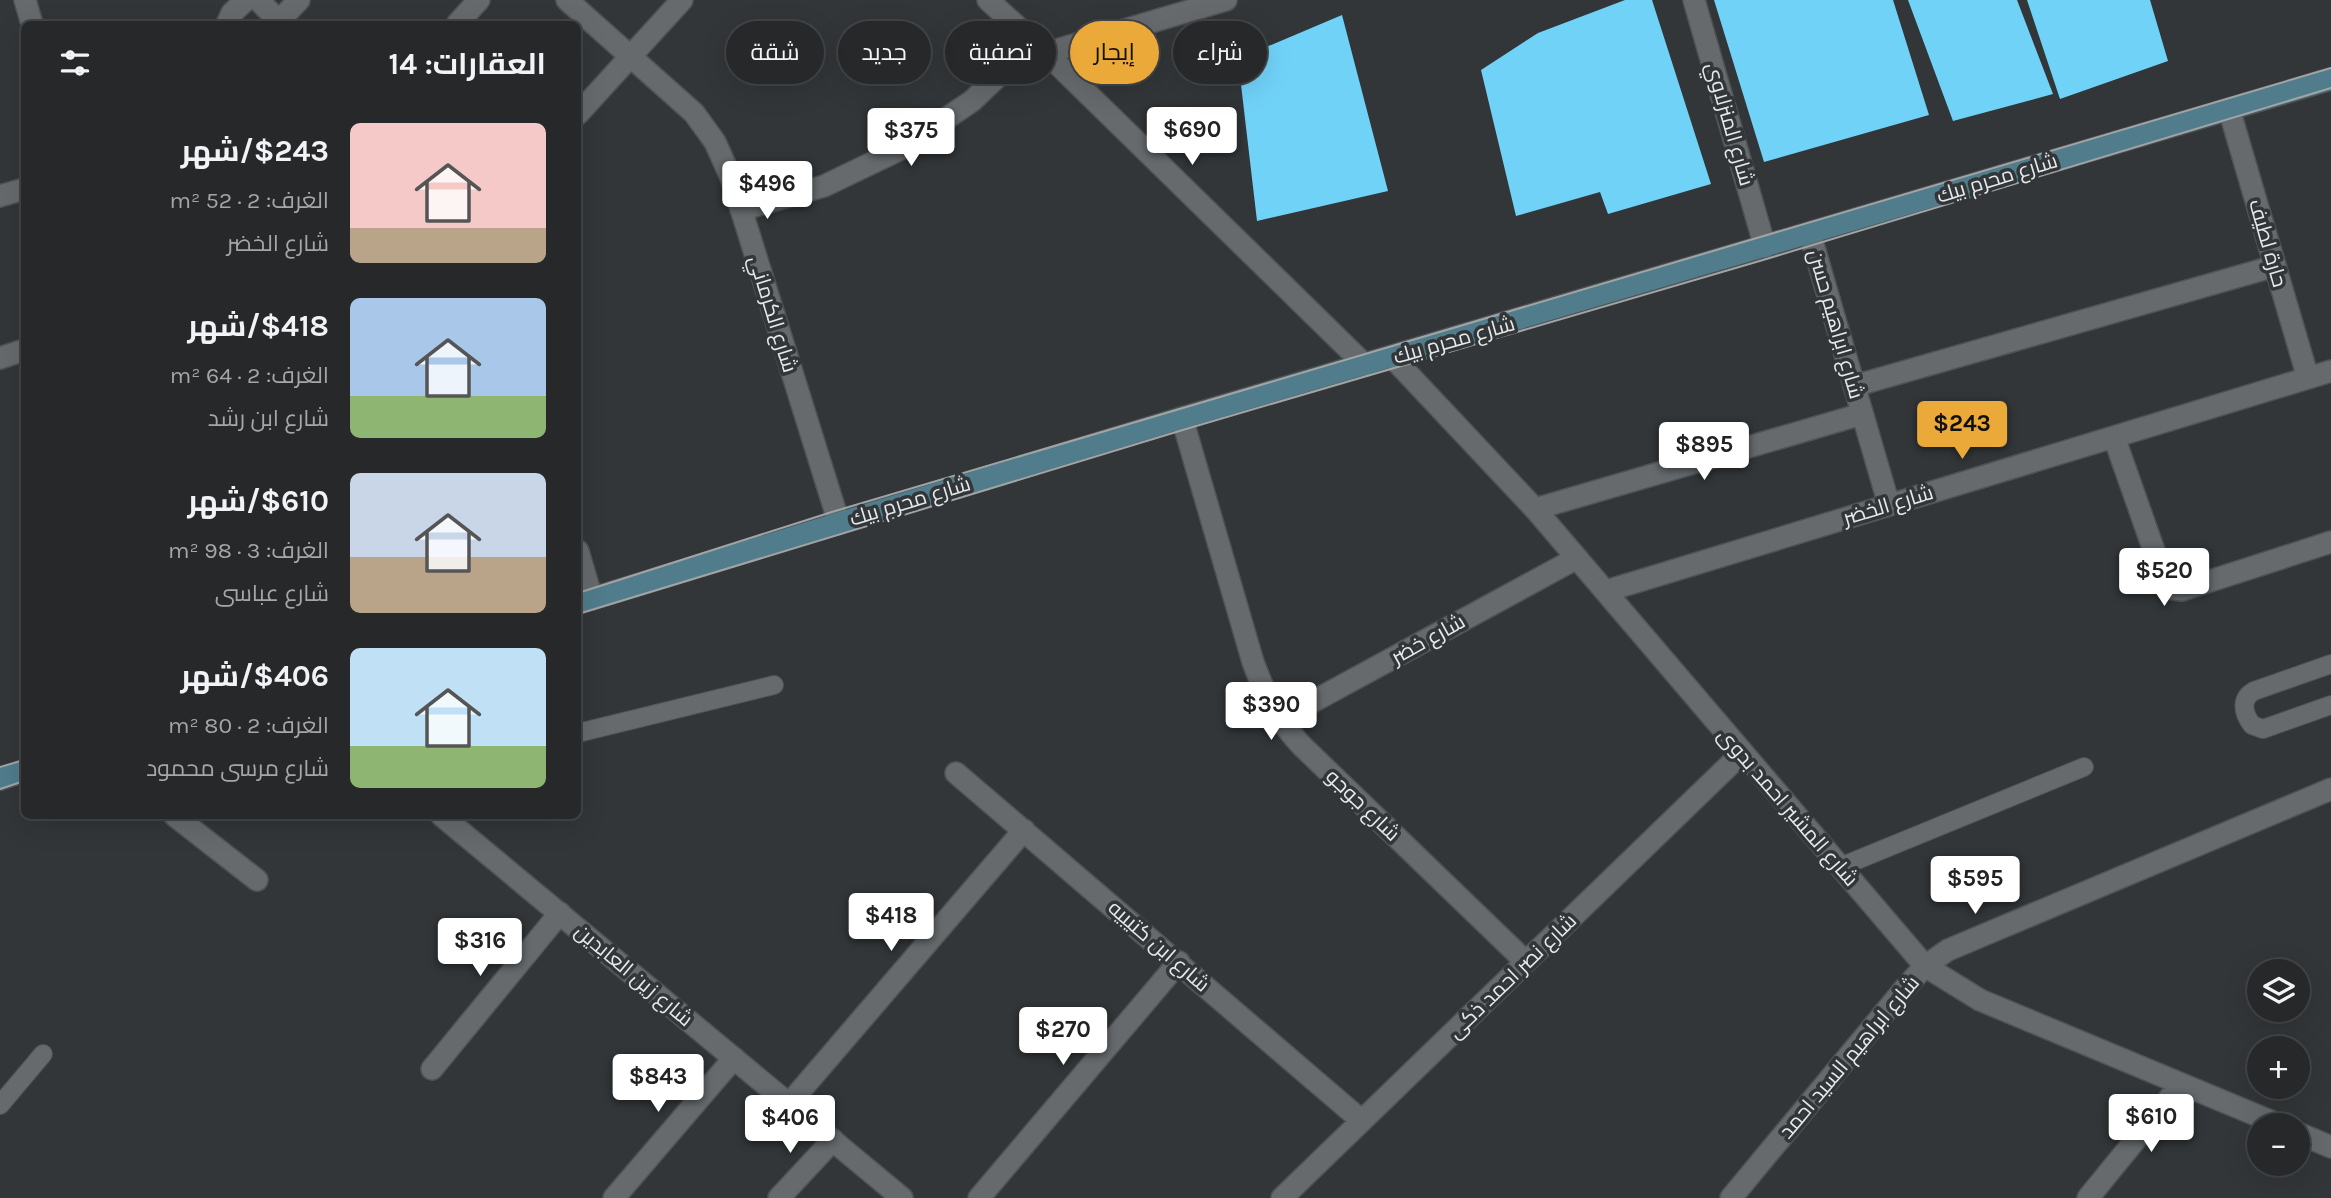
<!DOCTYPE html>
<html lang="ar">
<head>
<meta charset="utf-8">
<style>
	:root { --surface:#26282a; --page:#323436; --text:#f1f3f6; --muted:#a4a6a8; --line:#424447; --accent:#eba93a }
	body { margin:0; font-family:Karla,Cairo,sans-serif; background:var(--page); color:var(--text); direction:rtl; height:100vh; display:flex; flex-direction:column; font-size:26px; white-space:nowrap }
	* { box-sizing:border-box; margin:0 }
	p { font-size:23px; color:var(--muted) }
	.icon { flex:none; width:38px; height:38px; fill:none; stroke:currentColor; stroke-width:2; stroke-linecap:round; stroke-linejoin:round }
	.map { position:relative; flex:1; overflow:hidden; direction:ltr }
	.details { position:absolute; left:21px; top:21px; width:560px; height:798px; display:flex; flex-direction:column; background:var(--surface); border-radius:10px; box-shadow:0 7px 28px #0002,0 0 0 2px var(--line); direction:rtl }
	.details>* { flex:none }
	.banner { position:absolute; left:602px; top:21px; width:665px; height:63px; direction:rtl; display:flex; gap:14px }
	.controls { position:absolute; left:2247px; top:959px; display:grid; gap:14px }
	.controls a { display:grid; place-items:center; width:63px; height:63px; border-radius:50%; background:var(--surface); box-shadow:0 7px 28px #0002,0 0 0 2px var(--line); font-size:35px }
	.price { position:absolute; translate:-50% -60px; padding:0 16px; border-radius:7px; background:#fff; color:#222; font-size:23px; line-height:46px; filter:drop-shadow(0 2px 4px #0008) }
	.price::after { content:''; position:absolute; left:50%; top:42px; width:21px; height:16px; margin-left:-10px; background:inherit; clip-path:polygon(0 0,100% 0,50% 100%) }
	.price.on { background:var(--accent); color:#111 }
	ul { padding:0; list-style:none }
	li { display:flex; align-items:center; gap:21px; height:175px; padding:0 35px }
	li span { display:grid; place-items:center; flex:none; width:196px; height:140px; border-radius:10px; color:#555 }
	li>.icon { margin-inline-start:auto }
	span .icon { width:84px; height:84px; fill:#fffc; stroke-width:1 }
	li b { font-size:30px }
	h2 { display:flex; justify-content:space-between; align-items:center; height:84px; padding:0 35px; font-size:30px }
	.tag { padding:0 24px; border-radius:32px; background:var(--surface); box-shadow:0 7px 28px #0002,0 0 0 2px var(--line); font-size:24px; line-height:63px }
	.tag.on { background:var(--accent); color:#111 }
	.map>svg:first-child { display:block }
	.building { fill:#71d2f8 }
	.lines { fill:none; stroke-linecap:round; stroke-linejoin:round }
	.service-casing { stroke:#4f5254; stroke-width:20 }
	.minor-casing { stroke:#4f5254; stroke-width:24 }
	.tertiary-casing { stroke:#4f5254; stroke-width:24 }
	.secondary-casing { stroke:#4f5254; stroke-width:24 }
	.service { stroke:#666a6d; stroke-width:18 }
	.minor { stroke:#666a6d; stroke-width:21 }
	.tertiary { stroke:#666a6d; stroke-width:21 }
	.secondary { stroke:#507c8b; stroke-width:21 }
	.tram { stroke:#a0a4a5; stroke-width:2 }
	.labels { text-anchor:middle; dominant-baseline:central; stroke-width:7; stroke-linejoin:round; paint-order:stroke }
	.street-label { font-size:21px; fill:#e6e9ea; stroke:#323638 }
</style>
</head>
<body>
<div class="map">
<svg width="2331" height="1198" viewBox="0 0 2331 1198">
	<rect width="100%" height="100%" fill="#323638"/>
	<path class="building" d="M1625,0H1652L1711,184L1608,214L1600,192L1516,216L1481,70L1538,33Z
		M1714,0H1893L1929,115L1764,162Z
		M1908,0H2017L2053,94L1953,121Z
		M2027,0H2150L2168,61L2060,99Z
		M1342,15L1388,191L1257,221L1238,59Z"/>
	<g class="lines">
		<defs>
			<path id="service" d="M2331,664L2254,691C2240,699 2243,713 2252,725L2263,729L2331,705
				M578,733L774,685
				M1840,867L2084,767
				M0,1105L43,1054"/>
			<path id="minor" d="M25,0L32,24
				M258,0L282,24
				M567,0L694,113L715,142L732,180L839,523
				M988,0L1046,53L1365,365
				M1694,0L1765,247
				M279,21L299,0
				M227,24L232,13L246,0
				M457,24L479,0
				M1046,53L1226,0
				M2229,109L2308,378
				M578,114L682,0
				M0,196L24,189
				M741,210L824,186L901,149L972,101L1034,42
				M1810,234L1889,505
				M0,358L24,350
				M1393,358L1535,509L1925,966L1980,1000L2280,1125
				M1854,386L2275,266
				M1182,418L1253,662C1267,699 1274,715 1301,745L1526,962
				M2114,437L2164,579L2173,589L2182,590L2331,542
				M1535,509L1862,414
				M578,551L592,599
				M1606,591L2331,371
				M1279,720L1577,558
				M956,773L1362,1121
				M175,816L257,880
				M432,1069L560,913
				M789,1104L1024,830
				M2298,1133L2331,1147
				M614,1198L734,1058
				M779,1198L833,1140
				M979,1198L1179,962
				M1282,1198L1742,753
				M1731,1198L1906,987L1925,966L1948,950L2331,789
				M2088,1198L2181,1084"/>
			<path id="tertiary" d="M442,816L902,1198"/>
			<path id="secondary" d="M578,603L1182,418L2331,79
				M0,779L24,771"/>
		</defs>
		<use href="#service" class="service-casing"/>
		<use href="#minor" class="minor-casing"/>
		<use href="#tertiary" class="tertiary-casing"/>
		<use href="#secondary" class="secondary-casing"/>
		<use href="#service" class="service"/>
		<use href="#minor" class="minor"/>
		<use href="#tertiary" class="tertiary"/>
		<use href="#secondary" class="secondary"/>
		<path class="tram" d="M578,593L835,511L2331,68
			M578,614L1186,429L1763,260L2331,88
			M0,767L24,760
			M0,789L24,781"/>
	</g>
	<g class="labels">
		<g class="street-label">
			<text transform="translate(1730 124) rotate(74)">شارع المنزلاوي</text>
			<text transform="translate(1997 178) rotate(-17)">شارع محرم بيك</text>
			<text transform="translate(2268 243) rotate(74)">حارة لطيف</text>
			<text transform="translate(773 314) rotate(73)">شارع الكرماني</text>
			<text transform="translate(1836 324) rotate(74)">شارع ابراهيم حسن</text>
			<text transform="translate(1454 340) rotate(-16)">شارع محرم بيك</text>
			<text transform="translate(910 501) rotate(-17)">شارع محرم بيك</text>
			<text transform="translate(1888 505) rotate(-17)">شارع الخضر</text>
			<text transform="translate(1428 639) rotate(-29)">شارع خضر</text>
			<text transform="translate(1363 805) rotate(44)">شارع جوجو</text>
			<text transform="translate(1788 807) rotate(49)">شارع المشير احمد بدوى</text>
			<text transform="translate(1159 946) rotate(41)">شارع ابن كتيبيه</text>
			<text transform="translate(634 975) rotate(40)">شارع زين العابدين</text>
			<text transform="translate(1512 976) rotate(-44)">شارع نصر احمد ذكى</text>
			<text transform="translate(1849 1057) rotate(-50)">شارع ابراهيم السيد احمد</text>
		</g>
	</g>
</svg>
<div class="controls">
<a><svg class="icon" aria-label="layers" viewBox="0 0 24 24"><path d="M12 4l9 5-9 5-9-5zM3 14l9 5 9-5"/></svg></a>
<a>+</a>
<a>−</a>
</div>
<b class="price" style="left:1192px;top:167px">$690</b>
<b class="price" style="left:911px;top:168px">$375</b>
<b class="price" style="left:767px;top:221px">$496</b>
<b class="price on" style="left:1962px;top:461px">$243</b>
<b class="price" style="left:1704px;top:482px">$895</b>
<b class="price" style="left:2164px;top:608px">$520</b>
<b class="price" style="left:1271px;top:742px">$390</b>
<b class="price" style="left:1975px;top:916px">$595</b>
<b class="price" style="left:891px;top:953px">$418</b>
<b class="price" style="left:480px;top:978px">$316</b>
<b class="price" style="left:1063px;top:1067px">$270</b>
<b class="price" style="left:658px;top:1114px">$843</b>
<b class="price" style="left:2151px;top:1154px">$610</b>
<b class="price" style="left:790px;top:1155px">$406</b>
<div class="banner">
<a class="tag">شراء</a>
<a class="tag on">إيجار</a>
<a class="tag">تصفية</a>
<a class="tag">جديد</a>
<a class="tag">شقة</a>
</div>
<section class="details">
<h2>العقارات: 14<svg class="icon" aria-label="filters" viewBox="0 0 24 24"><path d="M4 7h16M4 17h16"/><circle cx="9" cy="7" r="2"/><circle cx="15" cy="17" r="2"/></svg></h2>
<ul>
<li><span style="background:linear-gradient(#f6c9c9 75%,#b9a48a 0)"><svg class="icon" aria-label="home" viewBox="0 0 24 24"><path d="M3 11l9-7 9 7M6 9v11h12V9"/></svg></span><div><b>$243/شهر</b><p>الغرف: 2 · 52 m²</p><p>شارع الخضر</p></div></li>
<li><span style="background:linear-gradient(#a9c7e8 70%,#8fb573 0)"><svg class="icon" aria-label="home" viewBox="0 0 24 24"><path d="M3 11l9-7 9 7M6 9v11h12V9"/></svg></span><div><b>$418/شهر</b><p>الغرف: 2 · 64 m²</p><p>شارع ابن رشد</p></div></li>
<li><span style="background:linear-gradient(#c9d6e8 60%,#b9a48a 0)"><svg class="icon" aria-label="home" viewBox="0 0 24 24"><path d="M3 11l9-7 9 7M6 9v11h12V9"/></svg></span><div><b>$610/شهر</b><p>الغرف: 3 · 98 m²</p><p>شارع عباسى</p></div></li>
<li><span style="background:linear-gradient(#bfe0f5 70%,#8fb573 0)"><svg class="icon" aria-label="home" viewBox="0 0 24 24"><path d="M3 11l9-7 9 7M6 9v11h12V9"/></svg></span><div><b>$406/شهر</b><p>الغرف: 2 · 80 m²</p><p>شارع مرسى محمود</p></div></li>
</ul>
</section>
</div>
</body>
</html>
